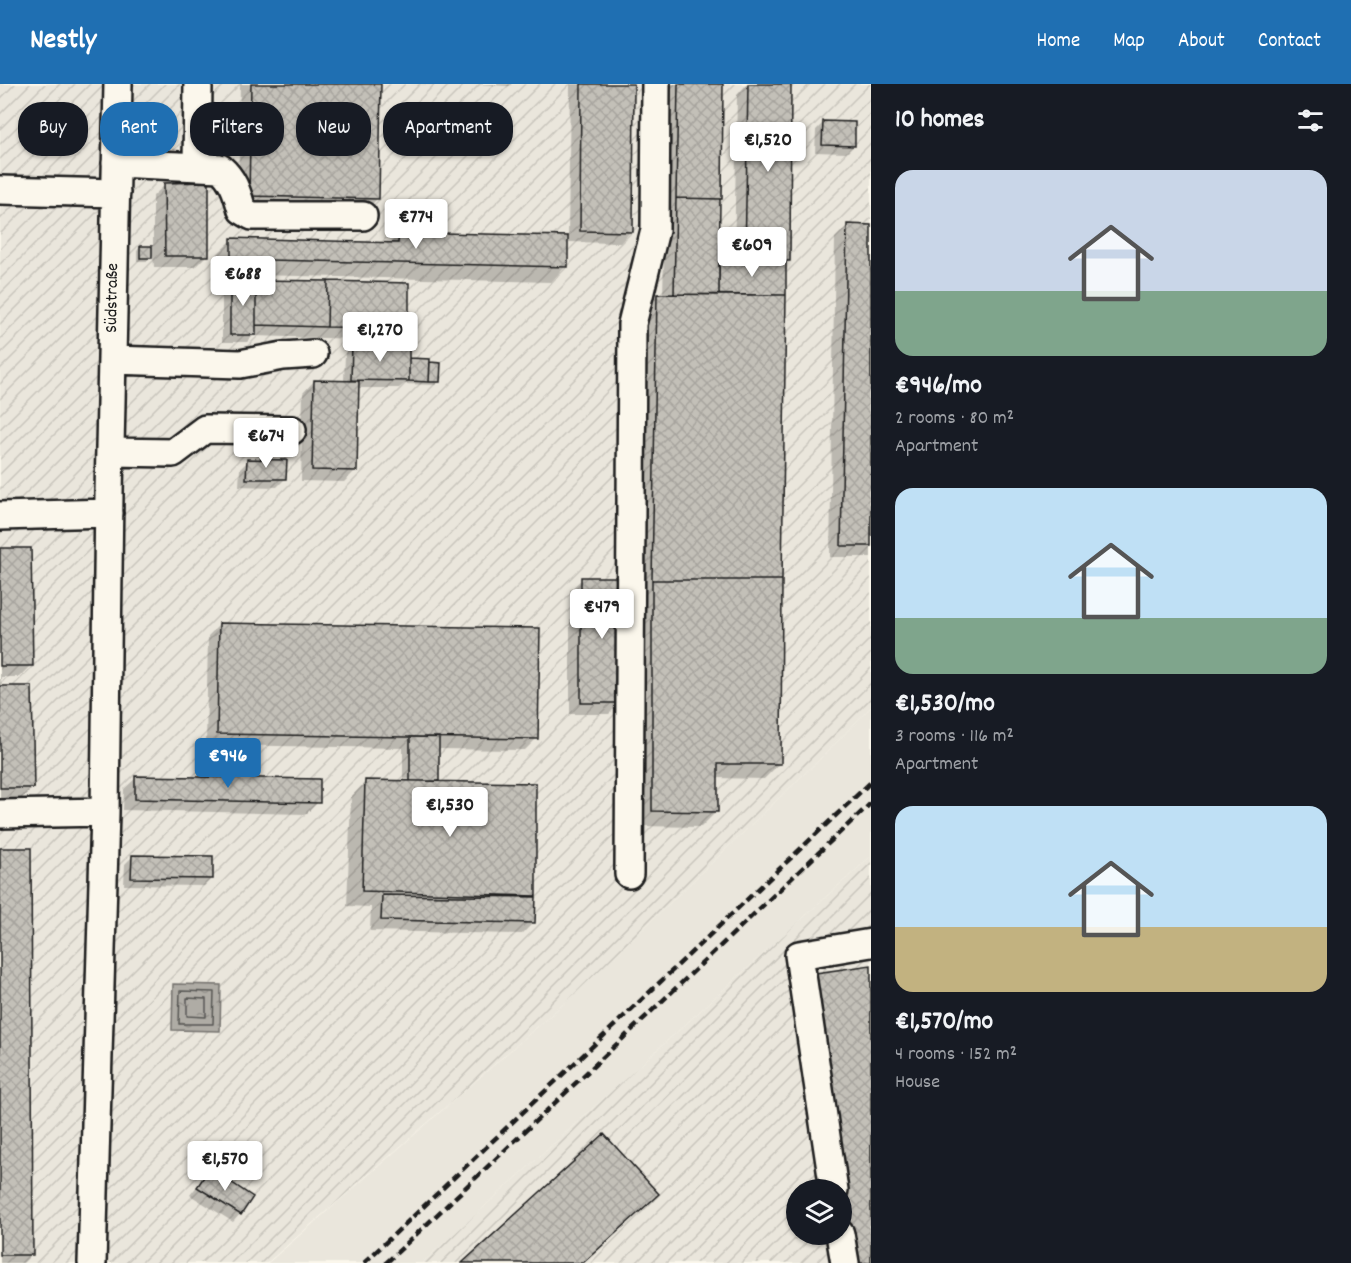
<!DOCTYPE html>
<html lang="en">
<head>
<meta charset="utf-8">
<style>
	:root { --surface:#171b24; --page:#242831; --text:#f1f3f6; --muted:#9ea1a6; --accent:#1f6fb2 }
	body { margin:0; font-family:Dekko,sans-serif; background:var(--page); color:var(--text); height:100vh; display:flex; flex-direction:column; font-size:22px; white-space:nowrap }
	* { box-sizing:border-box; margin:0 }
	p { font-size:20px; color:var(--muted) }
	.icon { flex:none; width:33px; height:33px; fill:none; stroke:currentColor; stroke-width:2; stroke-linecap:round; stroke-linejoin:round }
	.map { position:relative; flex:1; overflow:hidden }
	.details { display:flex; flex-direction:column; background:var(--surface); width:480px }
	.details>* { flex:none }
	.guide { position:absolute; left:18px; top:18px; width:570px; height:54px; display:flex; gap:12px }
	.fabs { position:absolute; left:786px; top:1095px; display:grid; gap:12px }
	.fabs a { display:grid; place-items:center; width:66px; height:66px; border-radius:50%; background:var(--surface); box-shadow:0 2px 4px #0004; font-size:30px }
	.price { position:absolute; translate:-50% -51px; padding:0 14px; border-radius:6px; background:#fff; color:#222; font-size:20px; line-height:39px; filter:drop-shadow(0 2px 3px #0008) }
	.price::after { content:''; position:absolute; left:50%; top:36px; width:18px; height:14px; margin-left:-9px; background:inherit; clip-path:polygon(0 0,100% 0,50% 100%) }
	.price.current { background:var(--accent); color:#fff }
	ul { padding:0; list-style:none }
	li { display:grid; align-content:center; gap:12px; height:318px; padding:0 24px }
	li span { display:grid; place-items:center; height:186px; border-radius:18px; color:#555 }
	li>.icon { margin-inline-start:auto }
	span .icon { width:108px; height:108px; fill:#fffc; stroke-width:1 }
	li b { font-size:26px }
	h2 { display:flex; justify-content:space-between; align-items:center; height:72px; padding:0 24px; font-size:26px }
	.pill { padding:0 21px; border-radius:24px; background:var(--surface); box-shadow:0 2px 4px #0004; font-size:21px; line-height:54px }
	.pill.current { background:var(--accent); color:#fff }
	header { display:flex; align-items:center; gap:36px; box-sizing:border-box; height:84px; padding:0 30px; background:var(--accent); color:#fff }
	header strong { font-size:28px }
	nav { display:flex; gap:33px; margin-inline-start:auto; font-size:21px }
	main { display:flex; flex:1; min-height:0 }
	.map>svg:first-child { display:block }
	.built { fill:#eae6dc }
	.industrial { fill:url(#industrial-furrows); fill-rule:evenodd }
	.water { fill:url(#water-ripples); stroke:#74726e; stroke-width:1.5 }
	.shadow { fill:#0003 }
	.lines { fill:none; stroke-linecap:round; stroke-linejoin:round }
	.shore { stroke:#575653; stroke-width:1.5 }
	.building { fill:url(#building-cross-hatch); stroke:#1c1c1c; stroke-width:1.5 }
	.minor-casing { stroke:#1c1c1c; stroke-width:32 }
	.minor { stroke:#fbf7ec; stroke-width:27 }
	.rail { stroke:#1c1c1c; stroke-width:4.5; stroke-dasharray:9 4.5; stroke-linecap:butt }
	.labels { text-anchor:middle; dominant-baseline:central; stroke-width:4.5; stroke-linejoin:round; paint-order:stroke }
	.street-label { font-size:18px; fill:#1c1c1c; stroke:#fbf7ec }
</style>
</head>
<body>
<header>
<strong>Nestly</strong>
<nav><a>Home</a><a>Map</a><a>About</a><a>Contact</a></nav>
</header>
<main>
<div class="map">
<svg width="871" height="1179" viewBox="0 0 871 1179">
	<defs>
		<pattern id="industrial-furrows" width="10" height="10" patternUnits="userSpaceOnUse" patternTransform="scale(1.5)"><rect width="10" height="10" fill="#eae6dc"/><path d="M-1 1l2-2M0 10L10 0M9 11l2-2" fill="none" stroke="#c8c5bc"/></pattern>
		<pattern id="water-ripples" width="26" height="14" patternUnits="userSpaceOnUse" patternTransform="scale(1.5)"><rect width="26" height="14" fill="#afaca5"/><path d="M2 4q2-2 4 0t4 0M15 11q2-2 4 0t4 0" fill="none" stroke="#96938d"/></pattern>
		<pattern id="building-cross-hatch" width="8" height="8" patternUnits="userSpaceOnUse" patternTransform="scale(1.5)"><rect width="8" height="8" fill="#c3c0b8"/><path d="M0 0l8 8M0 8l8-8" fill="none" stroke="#a7a49e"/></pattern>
	</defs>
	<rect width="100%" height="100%" fill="#fbf7ec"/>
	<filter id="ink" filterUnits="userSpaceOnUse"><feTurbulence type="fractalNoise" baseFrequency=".0167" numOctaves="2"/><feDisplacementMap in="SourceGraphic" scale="12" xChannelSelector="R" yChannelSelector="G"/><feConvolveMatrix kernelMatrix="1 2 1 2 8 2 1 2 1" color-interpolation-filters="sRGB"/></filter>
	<g filter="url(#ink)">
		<path class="built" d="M871,623V772L422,1179H268L576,909L821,674Z"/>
		<path class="industrial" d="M0,0H871V623L821,674L576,909L267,1179H0Z
			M871,772V1179H422ZM796,1106H842V1150H796Z"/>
		<path class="water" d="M173,900L221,901L220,947L172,946Z"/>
		<path class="shadow" d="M240,0H379L378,114L366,126L238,123Z
			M409,0H442L441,1Z
			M473,0H512L509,2Z
			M570,0H633L631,147L620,159L567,158L566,182L551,198L216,190V171L232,156L389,160L399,150L568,154Z
			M668,0H722L721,114L719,116L718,179H734L737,11L747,0H790L788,177L784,181L780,679L764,695L716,694L717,727L701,743L637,742L645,223L657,211L663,212Z
			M823,39L854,61L846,69L815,68L816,46Z
			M165,101L207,171L195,183H154L153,171L147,177H137V167L140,163H153V112Z
			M847,142H871V473H830L835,154Z
			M230,196L407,244L396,256L253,252L247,258H222V203Z
			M353,261L428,279L439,280V298L435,301L404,300L399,304H357L356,386L344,398L301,397L303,309L314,297L344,298L345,269Z
			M248,377L285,395L277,403L239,402L240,385Z
			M0,465L31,581L19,593H1V604L32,704L21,715H0Z
			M582,495L621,618L609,630H570V506Z
			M220,540L536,655L525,666L438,665V699L535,811L531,814L534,838L522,850L370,847L371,823L347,822L351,713L366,697L432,699V696L403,695V664L206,661L208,552Z
			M136,694L318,718L306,730L123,726L124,705Z
			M0,766L32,1170L23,1179H0Z
			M132,773L212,794L204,802L124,801L125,780Z
			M871,883V1179L842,1150V1106L805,902L817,890Z
			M210,1086L240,1130L233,1138L190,1111Z"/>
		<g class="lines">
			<path class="shore" d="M180,907L214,908L213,940H179Z
				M187,914L206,915V933L187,932Z"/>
		</g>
		<path class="building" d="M251,0H381L379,115L249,112Z
			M581,0H634L633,148L580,147Z
			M678,0H723L722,115L676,114Z
			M748,0H791L790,177H745Z
			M823,37L855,38V62L822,61Z
			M209,98V172H165L164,99Z
			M676,114L720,115L719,211L674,210Z
			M847,140L871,141V462H841Z
			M399,148L568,152V183L231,175V154L398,159Z
			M140,162H152V174H140Z
			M719,177H786V211H719Z
			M230,194L256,196V251H230Z
			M256,196L328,197L327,243L256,241Z
			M328,197L409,199V244L327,243Z
			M657,210L786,211L782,496H652Z
			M352,260L409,261V297L351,296Z
			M409,274L430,275L429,298L409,297Z
			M430,278L441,279L440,298H429Z
			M314,296L359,297L357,387L312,386Z
			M247,375L287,376L286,395H246Z
			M0,464H31L33,582H0Z
			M581,493H623L622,619H581Z
			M652,496H782L781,680H718V728L652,727Z
			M219,539L540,544L538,655L217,650Z
			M0,602H32L34,704H0Z
			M410,653H439V697H410Z
			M135,692L320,695V719L135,715Z
			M365,696L536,699V812L362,807Z
			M0,764H31L33,1171H0Z
			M132,771L213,772V795L131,794Z
			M382,811L536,813L535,839L381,836Z
			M871,881V1179H855L816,889Z
			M604,1050L659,1110L583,1179H462Z
			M210,1084L253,1113L241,1131L197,1103Z"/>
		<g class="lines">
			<defs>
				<path id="minor" d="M116,79L220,84C234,96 237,109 242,126L252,132H363
					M197,82L198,0
					M0,106L116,109
					M112,276L240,280L283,272L313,270
					M110,368L173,369L205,345L292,346
					M0,432L109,429
					M0,730L105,728
					M629,790L632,240L655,146L656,0
					M834,1106L799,871L871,859
					M840,1150L845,1179
					M92,1179L105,728L109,409L118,0"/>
			</defs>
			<use href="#minor" class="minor-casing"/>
			<use href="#minor" class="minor"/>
			<path class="rail" d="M364,1179L871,698
				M386,1179L871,719"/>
		</g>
	</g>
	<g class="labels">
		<g class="street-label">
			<text transform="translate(113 214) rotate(-89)">Südstraße</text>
		</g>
	</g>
</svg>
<div class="fabs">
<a><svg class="icon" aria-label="layers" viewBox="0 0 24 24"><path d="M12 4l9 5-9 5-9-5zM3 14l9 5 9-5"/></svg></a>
</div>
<b class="price" style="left:768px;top:89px">€1,520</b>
<b class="price" style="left:416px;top:166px">€774</b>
<b class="price" style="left:752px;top:194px">€609</b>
<b class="price" style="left:243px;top:223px">€688</b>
<b class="price" style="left:380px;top:279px">€1,270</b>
<b class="price" style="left:266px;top:385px">€674</b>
<b class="price" style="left:602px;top:556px">€479</b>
<b class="price current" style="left:228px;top:705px">€946</b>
<b class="price" style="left:450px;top:754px">€1,530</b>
<b class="price" style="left:225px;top:1108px">€1,570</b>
<div class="guide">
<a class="pill">Buy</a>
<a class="pill current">Rent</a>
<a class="pill">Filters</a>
<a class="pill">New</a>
<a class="pill">Apartment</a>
</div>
</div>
<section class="details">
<h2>10 homes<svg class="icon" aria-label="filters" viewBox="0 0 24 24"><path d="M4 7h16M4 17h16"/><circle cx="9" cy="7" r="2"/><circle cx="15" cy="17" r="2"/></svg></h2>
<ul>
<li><span style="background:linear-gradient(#c9d6e8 65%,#7fa58c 0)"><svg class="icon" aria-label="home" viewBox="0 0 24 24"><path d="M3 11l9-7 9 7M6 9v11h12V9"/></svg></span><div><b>€946/mo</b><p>2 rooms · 80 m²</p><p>Apartment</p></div></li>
<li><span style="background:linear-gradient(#bfe0f5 70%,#7fa58c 0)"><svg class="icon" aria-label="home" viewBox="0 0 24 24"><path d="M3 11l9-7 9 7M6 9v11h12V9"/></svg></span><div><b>€1,530/mo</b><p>3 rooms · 116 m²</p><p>Apartment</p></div></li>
<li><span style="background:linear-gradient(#bfe0f5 65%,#c2b280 0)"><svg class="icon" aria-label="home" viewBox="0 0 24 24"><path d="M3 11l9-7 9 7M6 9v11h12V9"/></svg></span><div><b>€1,570/mo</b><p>4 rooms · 152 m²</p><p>House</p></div></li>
</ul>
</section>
</main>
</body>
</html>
